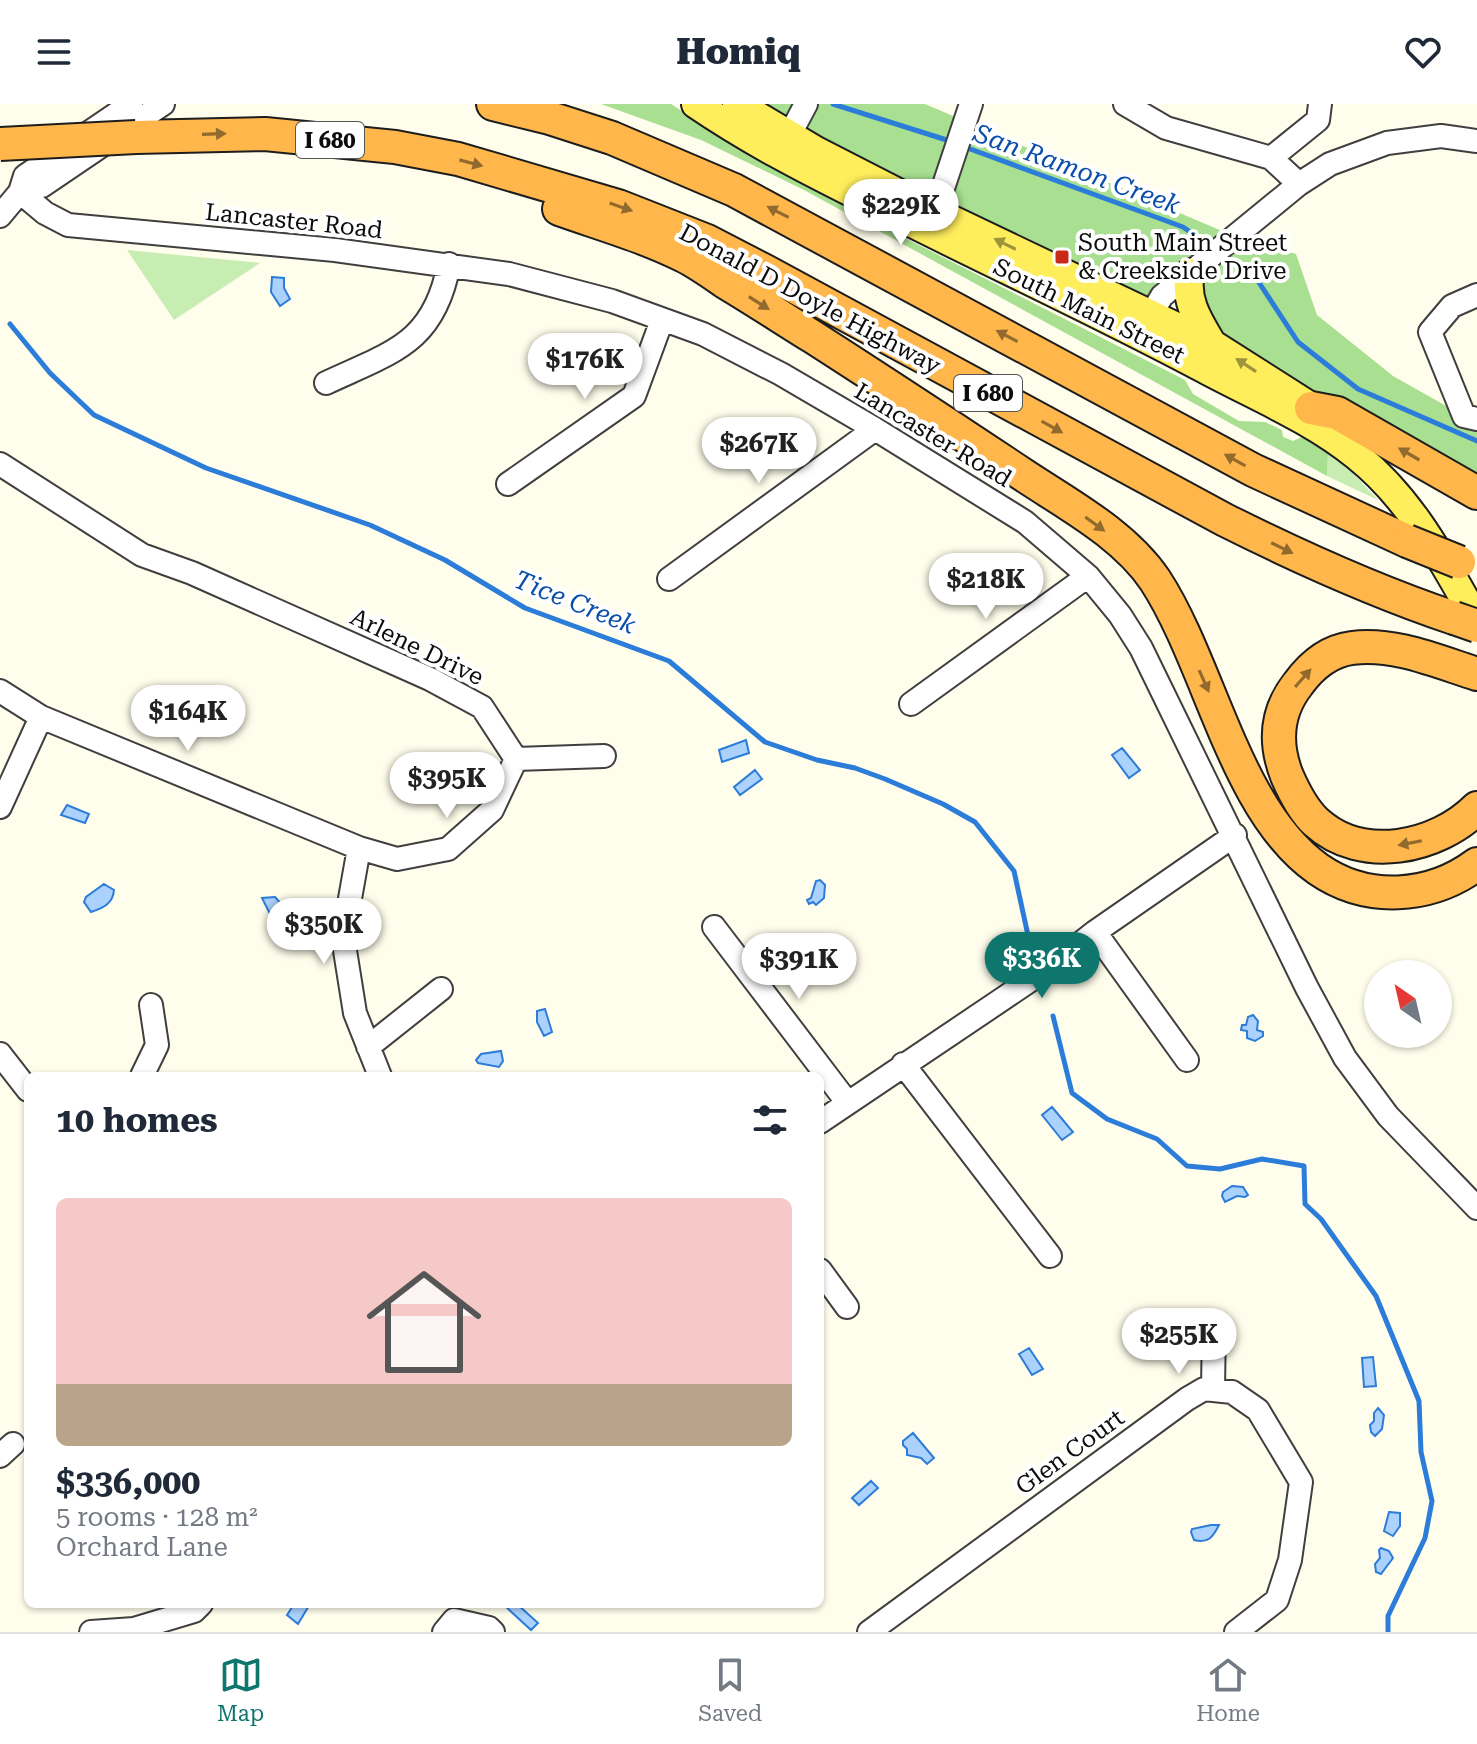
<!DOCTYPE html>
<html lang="en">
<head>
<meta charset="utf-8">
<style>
	:root { --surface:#fff; --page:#f2f2f3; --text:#1f2937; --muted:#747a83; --line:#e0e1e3; --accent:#0f766e }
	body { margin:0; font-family:"Roboto Serif",serif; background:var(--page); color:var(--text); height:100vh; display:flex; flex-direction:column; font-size:30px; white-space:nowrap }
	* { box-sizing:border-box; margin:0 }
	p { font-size:26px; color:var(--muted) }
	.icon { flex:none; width:44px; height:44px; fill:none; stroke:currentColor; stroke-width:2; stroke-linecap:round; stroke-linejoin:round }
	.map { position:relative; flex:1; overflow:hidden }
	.side { position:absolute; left:24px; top:968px; width:800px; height:536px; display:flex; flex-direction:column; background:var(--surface); border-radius:12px; box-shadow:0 2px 6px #0004 }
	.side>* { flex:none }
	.needle { width:52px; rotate:326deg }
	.fabs { position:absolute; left:1364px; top:856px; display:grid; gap:16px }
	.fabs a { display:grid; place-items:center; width:88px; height:88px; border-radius:50%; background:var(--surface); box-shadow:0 2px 6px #0004; font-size:40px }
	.price { position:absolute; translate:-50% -68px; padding:0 18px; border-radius:28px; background:#fff; color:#222; font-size:26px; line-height:52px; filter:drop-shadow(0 2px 4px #0008) }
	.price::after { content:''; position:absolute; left:50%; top:48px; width:24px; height:18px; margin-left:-12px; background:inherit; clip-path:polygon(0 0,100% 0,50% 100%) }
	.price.active { background:var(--accent); color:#fff }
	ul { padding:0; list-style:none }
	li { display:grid; align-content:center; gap:16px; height:424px; padding:0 32px }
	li+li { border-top:2px solid var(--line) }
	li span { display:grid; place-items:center; height:248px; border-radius:12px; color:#555 }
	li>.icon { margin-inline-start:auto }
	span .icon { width:144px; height:144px; fill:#fffc; stroke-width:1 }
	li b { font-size:34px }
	h2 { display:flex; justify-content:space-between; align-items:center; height:96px; padding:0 32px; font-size:34px }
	header { display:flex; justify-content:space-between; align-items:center; height:104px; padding:0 32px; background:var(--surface); font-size:36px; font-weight:800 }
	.menu { display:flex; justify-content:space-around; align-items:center; height:112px; border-top:2px solid var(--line); background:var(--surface); font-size:22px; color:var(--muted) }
	.menu a { display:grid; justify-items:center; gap:4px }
	.menu .active { color:var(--accent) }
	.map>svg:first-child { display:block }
	.green { fill:#c8edb2 }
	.forest { fill:#a8df90 }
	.water { fill:#abd2fc; stroke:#2c7cd9; stroke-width:2 }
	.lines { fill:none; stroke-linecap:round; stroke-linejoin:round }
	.stream { stroke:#2c7cd9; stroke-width:5 }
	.minor-casing { stroke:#3f3f3f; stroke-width:26 }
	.major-casing { stroke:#1d1d1d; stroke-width:32 }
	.highway-casing { stroke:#1d1d1d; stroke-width:36 }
	.minor { stroke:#fff; stroke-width:22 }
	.major { stroke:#ffee5c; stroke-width:28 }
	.highway { stroke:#ffb64a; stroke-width:32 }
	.highway-bridge-casing { stroke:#1d1d1d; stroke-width:36; stroke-linecap:butt }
	.highway-bridge { stroke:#ffb64a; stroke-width:32 }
	.oneway { fill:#926a2e }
	.oneway2 { fill:#9e943c }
	.poi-dot { fill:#c92918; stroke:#fff; stroke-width:3 }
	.labels { text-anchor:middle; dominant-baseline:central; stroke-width:8; stroke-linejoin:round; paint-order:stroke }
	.shield { fill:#fff; stroke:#555; stroke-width:2 }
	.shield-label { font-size:22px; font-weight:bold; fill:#0c0c0c }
	.street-label { font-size:24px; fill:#0c0c0c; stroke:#fff }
	.poi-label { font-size:24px; fill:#0c0c0c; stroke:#fff; text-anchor:start }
	.water-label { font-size:26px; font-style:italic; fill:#0b4ea9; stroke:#fff }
</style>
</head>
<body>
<header><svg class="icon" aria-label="menu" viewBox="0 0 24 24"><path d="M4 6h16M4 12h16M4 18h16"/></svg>Homiq<svg class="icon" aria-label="heart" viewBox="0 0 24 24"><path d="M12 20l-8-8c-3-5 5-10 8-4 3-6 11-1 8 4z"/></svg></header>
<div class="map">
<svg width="1477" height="1528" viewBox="0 0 1477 1528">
	<rect width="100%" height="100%" fill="#fffeec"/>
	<path class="green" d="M127,146L260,159L174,216Z
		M1328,349L1350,366L1378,396L1327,372Z"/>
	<path class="forest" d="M601,0H671L722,33L907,135L1185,276L1193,290L1239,317L1265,318L1282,326L1283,333L1293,337L1302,333L1328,349L1327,372L804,86L701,36Z
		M737,0H925L1236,133L1296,150L1317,211L1393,272L1464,312L1477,315V389L1212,240L1187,182L1151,210Z"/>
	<path class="water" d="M272,173L284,174V184L290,195L280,202L271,188Z
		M746,636L749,649L722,658L719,646Z
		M1122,644L1140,666L1129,674L1112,651Z
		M755,666L762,675L740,691L734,683Z
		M67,701L89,710L85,719L61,711Z
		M820,776L825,781L824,794L816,801L813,798L809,800L807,796L811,794L816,777Z
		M104,780L114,786C113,800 103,804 91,808L84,798L86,793Z
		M275,793L283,802L279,814L270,810L262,794Z
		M545,905L552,928L544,932L537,918V907Z
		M1253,911L1258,917L1257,926L1263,928V932L1255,937L1247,934V927L1241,926L1242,921H1246L1248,913Z
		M501,947L503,957L499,963L478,959L476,956L481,950Z
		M1052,1003L1073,1028L1062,1036L1042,1011Z
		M1232,1082L1243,1083L1248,1091L1245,1093L1237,1092L1225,1098L1222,1092L1223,1088Z
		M1029,1244L1043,1265L1032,1271L1019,1250Z
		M1373,1253L1376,1282L1364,1283L1362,1254Z
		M1378,1304L1384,1311L1382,1325L1375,1332L1371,1328L1370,1321L1374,1317V1309Z
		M913,1329L934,1354L927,1360L921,1354L907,1351V1345L903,1341V1337Z
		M871,1377L878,1384L859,1401L852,1394Z
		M1389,1408L1400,1409V1422L1393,1432L1384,1427Z
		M1211,1421H1219C1213,1433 1208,1440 1194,1436L1191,1428L1192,1425Z
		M1381,1444L1389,1447L1393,1454L1381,1470L1376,1468L1375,1460L1380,1454L1379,1446Z
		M294,1500H310L298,1520L287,1511Z
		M507,1500H517L538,1519L531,1526L505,1502Z"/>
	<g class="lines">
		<path class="stream" d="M833,0L953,38
			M962,42L1183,123L1212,143
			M1223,151L1256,174L1298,238L1358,285L1477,337
			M10,220L50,269L94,311L206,364L370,421L445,456L525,504L669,557L765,638L817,656L855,664L885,675L943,700L975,718L1014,767L1029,836
			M1053,912L1072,989L1107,1015L1157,1035L1187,1062L1220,1065L1262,1055L1304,1062L1305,1100L1321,1115L1376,1192L1419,1297L1421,1348L1432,1397L1425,1434L1388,1512V1528"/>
		<defs>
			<path id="minor" d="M1125,0L1166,24L1271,54L1299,80
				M789,32L806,0
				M1271,54L1318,16L1320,0
				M20,88L45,109L68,121L335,146L509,170L612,197L703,230L781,270L875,325L1025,418L1088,472L1120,511L1141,544L1307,884L1345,954L1388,1012L1477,1104
				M20,88L42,82L163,0
				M935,108L971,0
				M0,112L20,88L25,72L131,0
				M1477,191L1452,202L1430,228L1464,312L1477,315
				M1143,224L1162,192L1299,80L1330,60L1387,39L1441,32L1477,37
				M326,279C392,248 434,240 449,160
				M0,360L142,451L192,469L430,575L482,603L516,655
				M508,380L634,292L662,216
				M669,475L875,325
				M0,587L41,613L359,744L397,755L448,745L492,706L516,655
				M911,600L1088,472
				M516,655L604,652
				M0,703L41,613
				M359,744L343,834L355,909L380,972
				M714,823L847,998
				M1095,828L1187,956
				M368,943L441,885
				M0,950L28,986
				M903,960L1050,1152
				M142,972L157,941L151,901
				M820,1018L1053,861L1095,828L1235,731
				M820,1166L847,1203
				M1213,1286L1214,1218
				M0,1352L13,1340
				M91,1528L134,1525L194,1507L201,1500
				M444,1528L454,1516L489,1524L493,1528
				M869,1528L1187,1295L1204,1285L1232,1288L1258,1306L1301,1378L1290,1456L1277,1496L1236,1528"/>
			<path id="major" d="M696,0C749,36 801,63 859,92C973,151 1091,204 1205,265C1255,292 1312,315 1357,352C1412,396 1443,457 1477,517
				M737,0L816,47L935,108L1212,240L1311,303
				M1190,169C1184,196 1199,218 1212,240"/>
			<path id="highway" d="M493,0L550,14L612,34L734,86L1253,366L1407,437
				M136,33L265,30L395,43L458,55L618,102L707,137L765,167L1225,416C1299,453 1374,487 1454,514
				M559,105C601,120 644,132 684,152C698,159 712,169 725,178C755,196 784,215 813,233C883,278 953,324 1022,370C1067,400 1124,430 1155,476C1210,560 1235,707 1318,765C1367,799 1430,795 1477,760
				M1311,304L1337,309L1477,389
				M1477,570C1439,558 1393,538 1352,544C1329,547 1311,562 1298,580C1276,608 1274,639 1287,672C1294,688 1303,706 1316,718C1362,760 1437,744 1477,704"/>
		</defs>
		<use href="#minor" class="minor-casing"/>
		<use href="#major" class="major-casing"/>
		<use href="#highway" class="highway-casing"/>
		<use href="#minor" class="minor"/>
		<use href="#major" class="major"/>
		<use href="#highway" class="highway"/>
		<defs>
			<path id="highway-bridge" d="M0,40L136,33
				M1407,437L1459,458
				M1454,514L1477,522"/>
		</defs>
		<use href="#highway-bridge" class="highway-bridge-casing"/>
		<use href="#highway-bridge" class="highway-bridge"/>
	</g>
	<defs><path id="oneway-solid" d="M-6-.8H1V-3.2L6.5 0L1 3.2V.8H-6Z" transform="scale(2)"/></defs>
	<g class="oneway">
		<use href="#oneway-solid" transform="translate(214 30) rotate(-2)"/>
		<use href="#oneway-solid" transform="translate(471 59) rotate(15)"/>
		<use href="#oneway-solid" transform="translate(621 103) rotate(19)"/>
		<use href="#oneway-solid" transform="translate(778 108) rotate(-153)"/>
		<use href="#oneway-solid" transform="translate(759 199) rotate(32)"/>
		<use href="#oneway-solid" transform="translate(1007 232) rotate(-152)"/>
		<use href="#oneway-solid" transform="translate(1052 323) rotate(29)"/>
		<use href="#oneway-solid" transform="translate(1409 350) rotate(-150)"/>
		<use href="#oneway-solid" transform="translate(1235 356) rotate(-151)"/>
		<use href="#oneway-solid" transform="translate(1095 420) rotate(36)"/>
		<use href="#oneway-solid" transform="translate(1282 444) rotate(26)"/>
		<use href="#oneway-solid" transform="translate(1303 574) rotate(-49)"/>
		<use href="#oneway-solid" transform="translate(1204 577) rotate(66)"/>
		<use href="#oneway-solid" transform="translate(1410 739) rotate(169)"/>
	</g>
	<g class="oneway2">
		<use href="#oneway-solid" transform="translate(1005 140) rotate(-154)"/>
		<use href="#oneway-solid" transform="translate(1246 261) rotate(-147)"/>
	</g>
	<rect class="poi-dot" x="1054" y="145" width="16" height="16" rx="4"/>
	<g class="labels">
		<g class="shield">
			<rect x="296" y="18" width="68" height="36" rx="6"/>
			<rect x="954" y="271" width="68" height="36" rx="6"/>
		</g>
		<g class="shield-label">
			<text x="330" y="36">I 680</text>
			<text x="988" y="289">I 680</text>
		</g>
		<g class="street-label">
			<text transform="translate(294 117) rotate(6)">Lancaster Road</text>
			<text transform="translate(810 195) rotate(28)">Donald D Doyle Highway</text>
			<text transform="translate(1089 207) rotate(26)">South Main Street</text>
			<text transform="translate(933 331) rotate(31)">Lancaster Road</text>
			<text transform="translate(417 543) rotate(26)">Arlene Drive</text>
			<text transform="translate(1070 1348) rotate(-36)">Glen Court</text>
		</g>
		<g class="poi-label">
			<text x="1078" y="139">South Main Street<tspan x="1078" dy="28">&amp; Creekside Drive</tspan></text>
		</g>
		<g class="water-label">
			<text transform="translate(1077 65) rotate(20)">San Ramon Creek</text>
			<text transform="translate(575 498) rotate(22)">Tice Creek</text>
		</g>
	</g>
</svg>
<div class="fabs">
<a><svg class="needle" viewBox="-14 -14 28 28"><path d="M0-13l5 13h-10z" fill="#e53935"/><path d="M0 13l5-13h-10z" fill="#747a83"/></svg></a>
</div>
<b class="price" style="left:901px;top:143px">$229K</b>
<b class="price" style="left:585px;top:297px">$176K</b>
<b class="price" style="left:759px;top:381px">$267K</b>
<b class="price" style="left:986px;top:517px">$218K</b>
<b class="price" style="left:188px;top:649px">$164K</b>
<b class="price" style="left:447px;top:716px">$395K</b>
<b class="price" style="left:324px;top:862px">$350K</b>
<b class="price active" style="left:1042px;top:896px">$336K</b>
<b class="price" style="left:799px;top:897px">$391K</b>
<b class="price" style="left:1179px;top:1272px">$255K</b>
<section class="side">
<h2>10 homes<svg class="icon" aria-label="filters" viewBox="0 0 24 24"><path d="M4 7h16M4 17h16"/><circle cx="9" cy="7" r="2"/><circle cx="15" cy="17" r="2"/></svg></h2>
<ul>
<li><span style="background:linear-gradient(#f6c9c9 75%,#b9a48a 0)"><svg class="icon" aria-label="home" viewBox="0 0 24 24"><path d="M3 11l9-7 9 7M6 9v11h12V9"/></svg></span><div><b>$336,000</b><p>5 rooms · 128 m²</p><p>Orchard Lane</p></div></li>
</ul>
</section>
</div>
<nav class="menu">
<a class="active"><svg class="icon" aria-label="map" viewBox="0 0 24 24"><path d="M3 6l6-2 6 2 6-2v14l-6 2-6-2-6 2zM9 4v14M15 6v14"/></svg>Map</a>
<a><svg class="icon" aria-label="saved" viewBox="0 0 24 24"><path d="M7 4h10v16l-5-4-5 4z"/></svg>Saved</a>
<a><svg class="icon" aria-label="home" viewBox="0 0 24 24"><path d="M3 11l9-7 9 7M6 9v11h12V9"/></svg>Home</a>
</nav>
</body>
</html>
